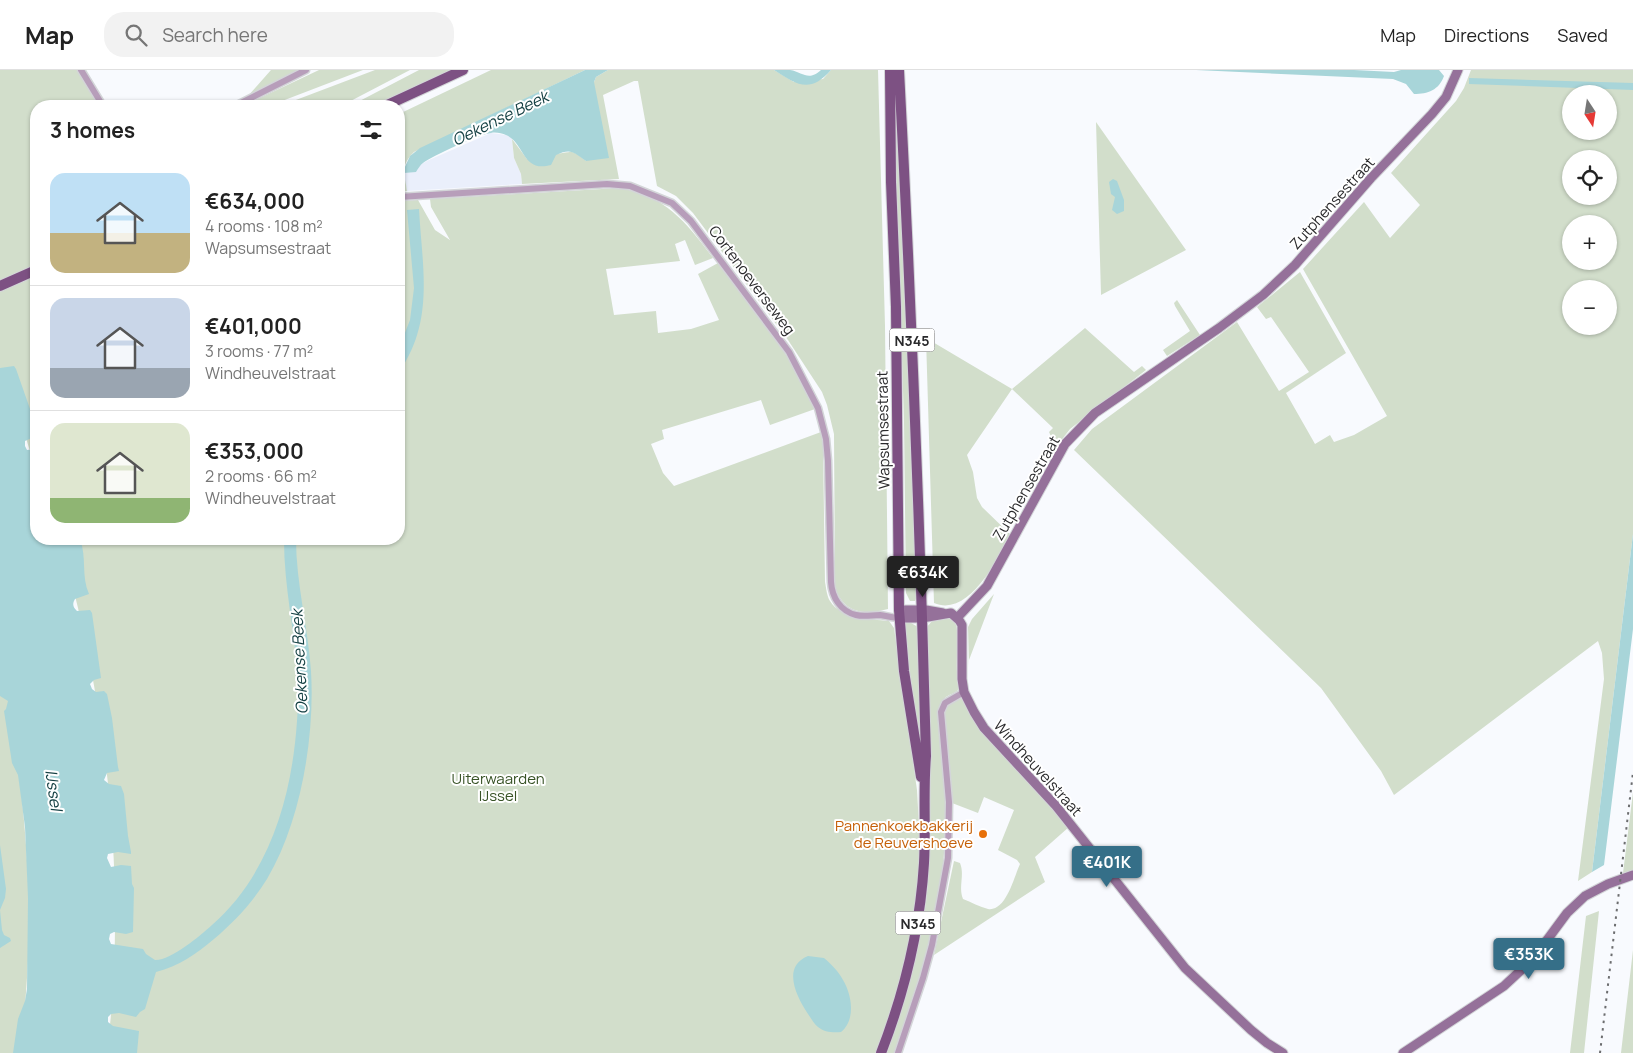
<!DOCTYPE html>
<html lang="en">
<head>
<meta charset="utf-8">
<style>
	:root { --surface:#fff; --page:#f2f2f2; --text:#222; --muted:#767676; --line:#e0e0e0; --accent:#356f88 }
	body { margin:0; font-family:Manrope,sans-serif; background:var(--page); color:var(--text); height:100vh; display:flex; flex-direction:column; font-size:19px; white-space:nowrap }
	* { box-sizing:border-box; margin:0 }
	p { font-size:16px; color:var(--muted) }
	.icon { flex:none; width:28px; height:28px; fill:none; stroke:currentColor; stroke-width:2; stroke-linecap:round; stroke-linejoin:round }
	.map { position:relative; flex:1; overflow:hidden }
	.details { position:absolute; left:30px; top:30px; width:375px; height:445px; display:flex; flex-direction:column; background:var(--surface); border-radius:20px; box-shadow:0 1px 4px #0004 }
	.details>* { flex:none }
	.needle { width:32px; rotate:168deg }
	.buttons { position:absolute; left:1562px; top:15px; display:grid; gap:10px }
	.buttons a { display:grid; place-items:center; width:55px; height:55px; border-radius:50%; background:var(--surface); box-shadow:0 1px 4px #0004; font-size:25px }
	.price { position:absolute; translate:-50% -42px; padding:0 11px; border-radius:5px; background:var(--accent); color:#fff; font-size:16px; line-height:32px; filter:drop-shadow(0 1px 2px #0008) }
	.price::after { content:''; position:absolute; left:50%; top:30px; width:15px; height:11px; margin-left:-8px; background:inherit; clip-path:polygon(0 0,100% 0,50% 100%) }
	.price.on { background:#222; color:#fff }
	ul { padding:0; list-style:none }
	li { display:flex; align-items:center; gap:15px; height:125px; padding:0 20px }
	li+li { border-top:1px solid var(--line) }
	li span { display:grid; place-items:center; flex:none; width:140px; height:100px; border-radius:15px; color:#555 }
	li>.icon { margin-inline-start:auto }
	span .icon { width:60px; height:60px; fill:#fffc; stroke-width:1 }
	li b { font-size:21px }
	h2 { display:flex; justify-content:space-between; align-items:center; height:60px; padding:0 20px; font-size:21px }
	header { display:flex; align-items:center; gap:30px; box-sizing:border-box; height:70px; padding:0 25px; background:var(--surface); border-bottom:1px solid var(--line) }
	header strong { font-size:24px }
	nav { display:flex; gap:28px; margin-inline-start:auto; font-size:18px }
	.search { width:350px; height:45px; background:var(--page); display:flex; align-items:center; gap:12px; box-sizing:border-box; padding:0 18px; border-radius:20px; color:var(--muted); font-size:19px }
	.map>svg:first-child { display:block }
	.built { fill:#eaeffb }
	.green { fill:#d2decb; fill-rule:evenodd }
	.water { fill:#a8d5d9 }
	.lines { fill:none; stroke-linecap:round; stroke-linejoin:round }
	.stream { stroke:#a8d5d9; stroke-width:2 }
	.street-casing { stroke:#d3d5d8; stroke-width:9 }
	.secondary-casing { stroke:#d3d5d8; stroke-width:11 }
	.primary-casing { stroke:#d3d5d8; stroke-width:12 }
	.street { stroke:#b79eba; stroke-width:6 }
	.secondary { stroke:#95719a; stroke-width:9 }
	.primary { stroke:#7d5183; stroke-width:10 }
	.rail { stroke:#6c6d6f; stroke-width:2; stroke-dasharray:2.5 5; stroke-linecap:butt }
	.food-dot { fill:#e8710a; stroke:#fff; stroke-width:2 }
	.labels { text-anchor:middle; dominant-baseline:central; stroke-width:4; stroke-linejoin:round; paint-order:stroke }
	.shield { fill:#fff; stroke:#6a6a6b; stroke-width:1 }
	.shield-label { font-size:14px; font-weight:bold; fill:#2a2a2c }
	.street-label { font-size:15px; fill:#2a2a2c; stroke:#fff }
	.park-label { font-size:15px; fill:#385326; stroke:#fff }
	.food-label { font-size:15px; fill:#c56008; stroke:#fff; text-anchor:end }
	.water-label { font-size:16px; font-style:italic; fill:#154043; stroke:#fff }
</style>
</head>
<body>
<header>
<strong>Map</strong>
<div class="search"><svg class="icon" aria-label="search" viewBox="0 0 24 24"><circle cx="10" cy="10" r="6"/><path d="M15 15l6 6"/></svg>Search here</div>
<nav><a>Map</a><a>Directions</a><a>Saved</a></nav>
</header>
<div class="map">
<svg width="1633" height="983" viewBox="0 0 1633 983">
	<rect width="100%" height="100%" fill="#f8fafe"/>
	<path class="built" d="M491,63L506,65L512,68L514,88L521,104L522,114L407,121L403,101L405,103L429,90Z"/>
	<path class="green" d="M0,0H80L101,36H36V401L5,299L0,298Z
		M271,0H303L247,27Z
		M319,0H363L269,36H243Z
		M375,0H410L341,36H280Z
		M419,0H452L380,33L372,36H350Z
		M491,0H585L414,82C399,97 405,105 407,121L399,122V44Z
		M608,0H774L794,12L823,9L831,0H878L885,256L888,539C864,545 845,544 835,518L834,364L827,335L822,322L788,270L693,143L676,126L657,116L638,11H634L603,25L619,109L522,114L521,104L514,88L512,69L527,89C533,88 570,81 572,82C577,83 582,88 586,91L594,12L596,7Z
		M893,0H897L918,522L915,531H910L906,523L904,352Z
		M1471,0H1633V464L1592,802L1578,811L1604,609L1602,583L1598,571L1394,725L1381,701L1321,618L1074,380L1092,359L1237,252L1279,321L1309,302L1271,247L1266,249L1257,237L1300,202L1346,283L1286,323L1315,374L1330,365L1334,372L1354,365L1387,346L1303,199L1364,132L1390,168L1420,135L1391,103L1456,31L1464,18ZM1571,24H1609V61H1571ZM1571,89H1609V126H1571ZM1571,154H1609V191H1571ZM1571,219H1609V256H1571Z
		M1096,52L1186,180L1101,225V224Z
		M619,118C665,125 687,153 713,188L695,195L685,170L675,174L680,191L606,199L614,245L656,241L658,263L691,259L719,250L698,204L718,193C752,239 793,285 815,339L770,355L761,330L662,360L664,369L651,374L663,403L674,416L821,362L823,376L825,512C826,517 827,527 830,531C841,549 870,549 889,551L894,558L917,720L920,774L915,846L889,952L877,983H107C125,835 112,683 78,538C73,515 65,492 58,469H399V131L418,130L435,160L450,170L431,137L430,129Z
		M1177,230L1200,265L1167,286L1163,280L1190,261L1175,236L1174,233Z
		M1085,258L1134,302L1142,296L1146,300L1070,359L1056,377L1049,362L1053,358L1012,319L967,385L973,402L977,428L982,437L1011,465C998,488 969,548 934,533L926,268L1012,319Z
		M994,524L969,590V598L968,557L972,549Z
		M947,548C951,549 954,550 956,555C959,563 956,591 957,602C957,607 960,614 959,618C956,626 940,622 938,644C941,686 948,728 945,769C941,843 919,914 894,983H886C904,934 919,884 926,832C931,794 929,756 928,718C927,665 927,611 926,558L933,550Z
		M906,553H911L918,557L923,686L911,617L904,556Z
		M0,582C17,675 30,771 29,866C28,905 24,944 22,983H0Z
		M957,628L962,629L965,632L1069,757L1035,787L1045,812L934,885L954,791L960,793C965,805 958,817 963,829C971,832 980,837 988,839C1006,842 1014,807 1020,794L1017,790L998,780L1014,740L984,727L978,743L952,733L950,699L942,647L945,638Z
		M1633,722V800L1623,803Z
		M1599,841L1584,983H1570L1586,846Z
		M1633,880V983H1621Z"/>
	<path class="water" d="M585,0H608L596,7L594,12L609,88L586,91C573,82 571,78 556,85L551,95C522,103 525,73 506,65C502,63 495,62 491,63C480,64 432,86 423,93C420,95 418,99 416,102L404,103L403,101L410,86L420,78Z
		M774,0C779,0 785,0 790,0C803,2 808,12 821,0H831C810,24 797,15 774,0Z
		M1196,0H1354L1394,2L1401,0H1439L1444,6C1439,20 1428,24 1414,24L1406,14L1393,9Z
		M1469,8L1633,13V20L1469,14Z
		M1113,109L1117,111L1124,130V141L1117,144L1112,140L1115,127L1111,124L1109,112Z
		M419,139C422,196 435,251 399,302V278L410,250L414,218L407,140Z
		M14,296L16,299L36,356V366L25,371V376L27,380L36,379V469H80C87,488 81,506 89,524L75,529C72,534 73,537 77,541L90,540L92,543L101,608L94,610L90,614L92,619L96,622L104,621L107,624L112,648L118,697L119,701L107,703L104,710L109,714L121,716L124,724L128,766L131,782V784L118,782L108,784L107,788L111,797L121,795L131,796L132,814L134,818L133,862L126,864L114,862L110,864L109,869L111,874L143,879L146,884L155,890C170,891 200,866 212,855C270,804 292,726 297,651C298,637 299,623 298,609C295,563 284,517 284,470V469H296C296,513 308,557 311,601C315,666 301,752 267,809C253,832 234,852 214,869C196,884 179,896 156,902L145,939L140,942L136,947L119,943L111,944L108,947V952L113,956L139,961L137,983H13L18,949L25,931L27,919L28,828L25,757L18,705L12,693L4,641L6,639L8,631L0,626V298Z
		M1633,464V559L1604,795L1592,802Z
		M0,775L6,819L5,828L0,840L2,860L4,865L10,868L11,871L0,878Z
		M808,886L824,888C831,894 839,902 843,910C852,925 856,950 841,962C833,963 824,962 818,957C814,954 811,948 808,944C797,927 781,897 808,886Z"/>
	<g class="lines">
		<path class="stream" d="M399,215H401"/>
		<defs>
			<path id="street" d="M81,0L103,36
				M235,36L306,0
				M399,127L607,114L630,116L672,133L691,151L789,282L818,338L826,369L828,391L831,512C832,527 840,541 856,545C864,547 872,545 880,545C887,546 893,548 900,548
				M898,983L923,908L932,875L948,788L949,732L941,642L945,633L964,622"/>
			<path id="secondary" d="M899,540H926L943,543
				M900,548H922L951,543L959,550L962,555V609L964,622L974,642L984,658L1056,736L1185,898L1251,960L1267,973L1283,983
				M957,548L987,516L1065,374L1095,343L1219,258L1263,225L1295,195L1371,108L1432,44L1446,27L1458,0
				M1403,983L1504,916L1533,889L1567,843L1585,826L1608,814L1633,805"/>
			<path id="primary" d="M890,0L891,112L896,237L899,540L904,601L921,707
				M385,36L463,0
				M0,216L36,200
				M881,983C905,921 920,859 924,793C926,757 923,721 926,686C920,457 911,229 899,0"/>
		</defs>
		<use href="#street" class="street-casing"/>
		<use href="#secondary" class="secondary-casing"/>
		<use href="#primary" class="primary-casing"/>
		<use href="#street" class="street"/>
		<use href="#secondary" class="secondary"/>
		<use href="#primary" class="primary"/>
		<path class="rail" d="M1600,983L1633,702"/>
	</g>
	<circle class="food-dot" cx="983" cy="764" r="5"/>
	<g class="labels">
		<g class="shield">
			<rect x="889.5" y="258.5" width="45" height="23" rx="4"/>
			<rect x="895.5" y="841.5" width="45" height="23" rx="4"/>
		</g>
		<g class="shield-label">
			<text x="912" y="270">N345</text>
			<text x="918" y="853">N345</text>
		</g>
		<g class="street-label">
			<text transform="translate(1332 133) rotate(-48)">Zutphensestraat</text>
			<text transform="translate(752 210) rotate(53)">Cortenoeverseweg</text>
			<text transform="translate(883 360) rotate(-91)">Wapsumsestraat</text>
			<text transform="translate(1026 418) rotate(-60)">Zutphensestraat</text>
			<text transform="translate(1038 698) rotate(48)">Windheuvelstraat</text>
		</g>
		<g class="park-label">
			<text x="498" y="708">Uiterwaarden<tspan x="498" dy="17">IJssel</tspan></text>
		</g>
		<g class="food-label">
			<text x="973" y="755">Pannenkoekbakkerij<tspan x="973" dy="17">de Reuvershoeve</tspan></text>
		</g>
		<g class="water-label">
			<text transform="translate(500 48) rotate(-26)">Oekense Beek</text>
			<text transform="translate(299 592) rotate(-93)">Oekense Beek</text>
			<text transform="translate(54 720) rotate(82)">IJssel</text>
		</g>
	</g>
</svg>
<div class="buttons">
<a><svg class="needle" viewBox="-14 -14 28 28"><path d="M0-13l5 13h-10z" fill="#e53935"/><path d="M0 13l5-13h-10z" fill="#767676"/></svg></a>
<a><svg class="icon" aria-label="locate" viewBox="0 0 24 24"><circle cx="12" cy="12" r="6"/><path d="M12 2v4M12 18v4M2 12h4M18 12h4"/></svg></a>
<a>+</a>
<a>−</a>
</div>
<b class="price on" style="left:923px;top:528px">€634K</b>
<b class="price" style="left:1107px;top:818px">€401K</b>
<b class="price" style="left:1529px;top:910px">€353K</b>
<section class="details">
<h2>3 homes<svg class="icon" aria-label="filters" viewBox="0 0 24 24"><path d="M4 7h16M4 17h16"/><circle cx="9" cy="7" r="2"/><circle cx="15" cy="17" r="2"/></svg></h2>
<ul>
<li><span style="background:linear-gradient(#bfe0f5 60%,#c2b280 0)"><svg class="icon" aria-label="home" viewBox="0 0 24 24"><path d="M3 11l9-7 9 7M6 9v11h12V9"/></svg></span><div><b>€634,000</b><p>4 rooms · 108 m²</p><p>Wapsumsestraat</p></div></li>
<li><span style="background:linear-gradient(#c9d6e8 70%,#9aa5b1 0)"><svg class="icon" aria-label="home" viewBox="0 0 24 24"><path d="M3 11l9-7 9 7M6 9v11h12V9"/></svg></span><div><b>€401,000</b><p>3 rooms · 77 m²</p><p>Windheuvelstraat</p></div></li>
<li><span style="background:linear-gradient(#dfe7d0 75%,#8fb573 0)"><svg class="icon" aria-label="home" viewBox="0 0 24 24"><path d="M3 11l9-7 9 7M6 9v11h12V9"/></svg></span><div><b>€353,000</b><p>2 rooms · 66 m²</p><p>Windheuvelstraat</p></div></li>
</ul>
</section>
</div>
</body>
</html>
